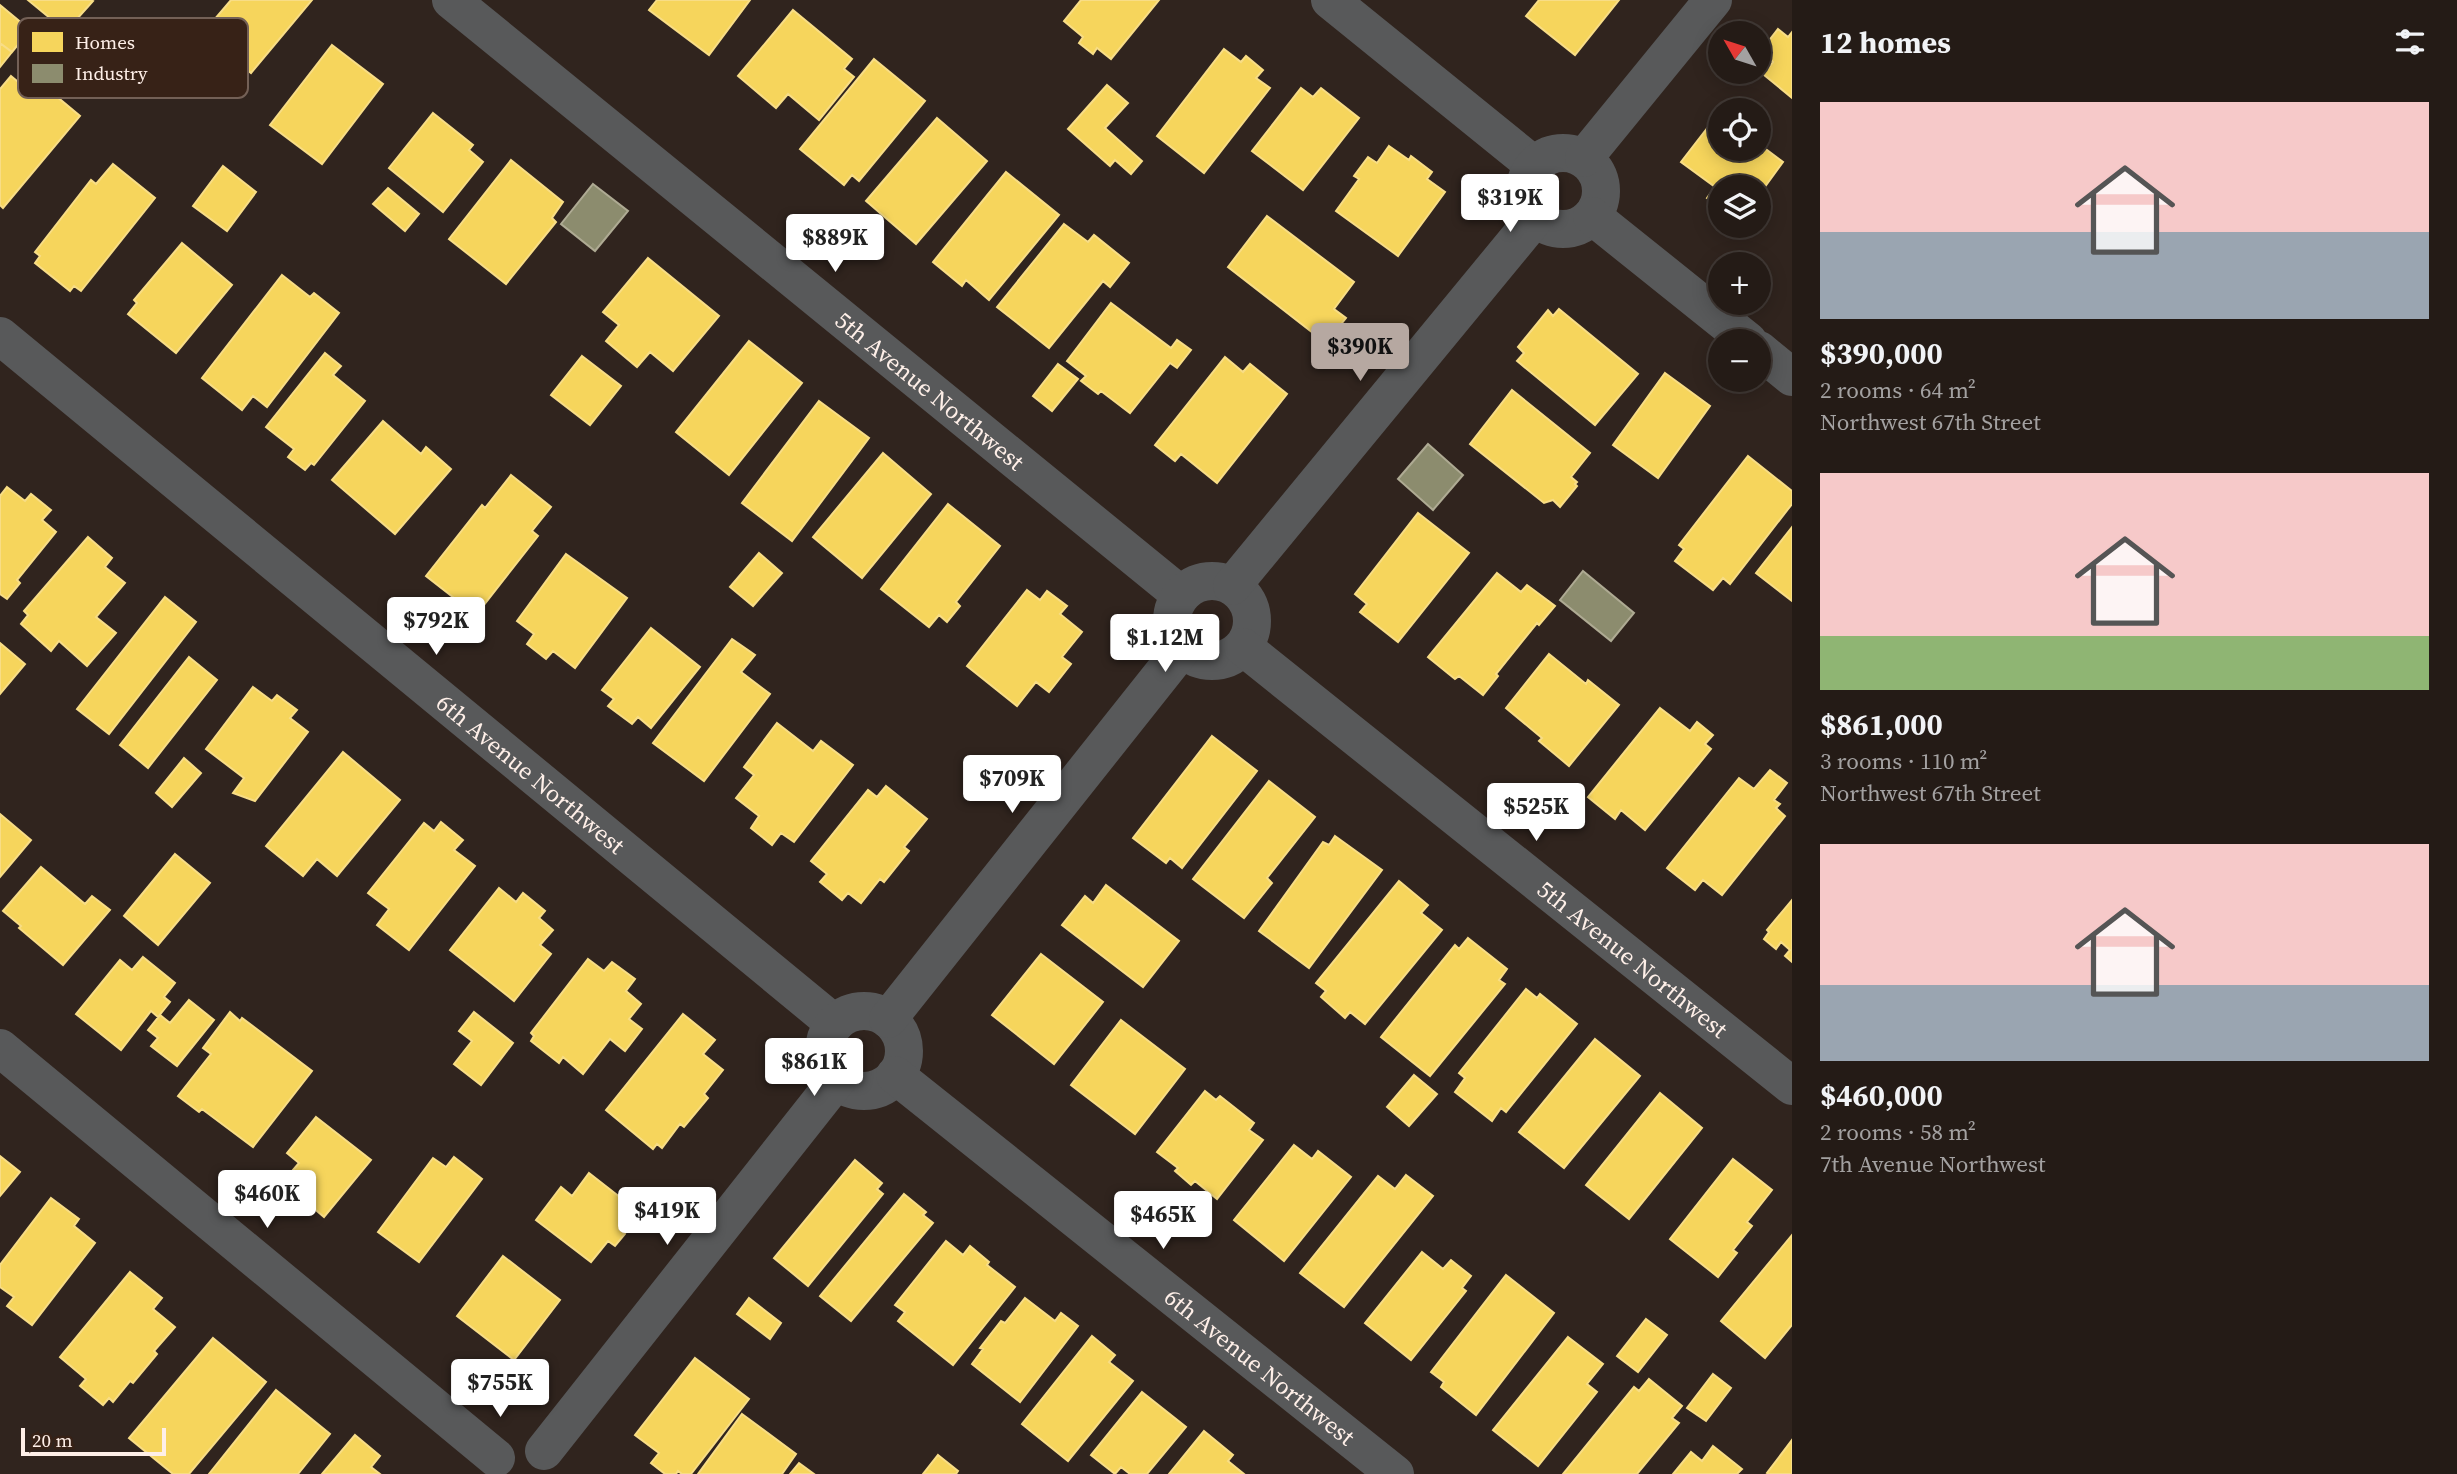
<!DOCTYPE html>
<html lang="en">
<head>
<meta charset="utf-8">
<style>
	:root { --surface:#241b16; --page:#2c241f; --text:#f1f3f6; --muted:#a3a1a1; --line:#413935; --accent:#b6a8a1 }
	body { margin:0; font-family:"Source Serif 4",serif; background:var(--page); color:var(--text); height:100vh; display:flex; flex-direction:column; font-size:26px; white-space:nowrap }
	* { box-sizing:border-box; margin:0 }
	p { font-size:23px; color:var(--muted) }
	.icon { flex:none; width:38px; height:38px; fill:none; stroke:currentColor; stroke-width:2; stroke-linecap:round; stroke-linejoin:round }
	.map { position:relative; flex:1; overflow:hidden }
	.sheet { display:flex; flex-direction:column; background:var(--surface); width:665px }
	.sheet>* { flex:none }
	.needle { width:46px; rotate:309deg }
	.buttons { position:absolute; left:1708px; top:21px; display:grid; gap:14px }
	.buttons a { display:grid; place-items:center; width:63px; height:63px; border-radius:50%; background:var(--surface); box-shadow:0 4px 18px #0003,0 0 0 2px var(--line); font-size:35px }
	.scale { position:absolute; left:21px; bottom:18px; width:145px; box-sizing:border-box; padding-left:7px; border:4px solid #feefe8; border-top:0; font-size:19px; line-height:24px; white-space:nowrap; color:#feefe8; -webkit-text-stroke:5px #372217; paint-order:stroke }
	.price { position:absolute; translate:-50% -60px; padding:0 16px; border-radius:7px; background:#fff; color:#222; font-size:23px; line-height:46px; filter:drop-shadow(0 2px 4px #0008) }
	.price::after { content:''; position:absolute; left:50%; top:42px; width:21px; height:16px; margin-left:-10px; background:inherit; clip-path:polygon(0 0,100% 0,50% 100%) }
	.price.current { background:var(--accent); color:#111 }
	ul { padding:0; list-style:none }
	li { display:grid; align-content:center; gap:14px; height:371px; padding:0 28px }
	li span { display:grid; place-items:center; height:217px; border-radius:0px; color:#555 }
	li>.icon { margin-inline-start:auto }
	span .icon { width:126px; height:126px; fill:#fffc; stroke-width:1 }
	li b { font-size:30px }
	h2 { display:flex; justify-content:space-between; align-items:center; height:84px; padding:0 28px; font-size:30px }
	main { display:flex; flex:1; min-height:0 }
	.map>svg:first-child { display:block }
	.homes { fill:#f6d55c; stroke:#f8dd86; stroke-width:2 }
	.industry { fill:#8c8c6e; stroke:#aeaa93; stroke-width:2 }
	.lines { fill:none; stroke-linecap:round; stroke-linejoin:round }
	.minor { stroke:#58595a; stroke-width:38 }
	.labels { text-anchor:middle; dominant-baseline:central; stroke-width:7; stroke-linejoin:round; paint-order:stroke }
	.street-label { font-size:24px; fill:#feefe8; stroke:#372217 }
	.key { fill:#372217; stroke:#736056; stroke-width:2 }
	.key-label { font-size:19px; fill:#feefe8 }
</style>
</head>
<body>
<main>
<div class="map">
<svg width="1792" height="1474" viewBox="0 0 1792 1474">
	<rect width="100%" height="100%" fill="#30241e"/>
	<path class="homes" d="M28,0H91L93,1L69,28L60,21L57,24Z
		M231,0H312L251,73L203,33Z
		M657,0H750L709,55L649,10Z
		M1081,0H1159L1111,59L1097,48L1093,54L1079,43L1083,37L1064,21Z
		M1539,0H1619L1575,55L1526,16Z
		M0,5L30,30L12,52L0,43Z
		M793,10L852,59L844,69L854,77L819,120L788,94L776,108L738,76Z
		M1778,29L1788,37L1792,32V98L1763,74L1773,62L1761,51Z
		M0,43L12,52L0,67Z
		M332,45L383,84L322,164L270,125Z
		M1224,49L1241,62L1246,56L1263,70L1256,78L1270,88L1204,173L1157,136Z
		M874,59L925,101L859,181L852,175L844,185L800,149Z
		M11,76L29,91L38,81L80,116L3,208L0,205V89Z
		M1107,85L1128,103L1105,128L1142,161L1131,174L1115,160L1110,166L1068,129Z
		M1301,88L1313,97L1321,88L1359,118L1303,190L1252,151Z
		M433,113L473,145L469,150L483,162L443,212L389,168Z
		M937,118L987,161L916,244L866,201Z
		M1712,122L1720,129V149H1759V144L1783,162L1759,195V187H1720V208L1707,198L1715,187L1681,162Z
		M1389,146L1409,160L1411,156L1432,172L1427,179L1445,192L1398,256L1336,211L1359,179L1354,176L1368,157L1377,163Z
		M511,160L563,202L552,218L556,222L506,284L449,239Z
		M113,164L155,198L81,291L74,286L70,291L35,263L40,256L35,252L91,180L96,184Z
		M223,166L256,192L227,231L193,206Z
		M1006,172L1059,215L989,300L966,280L962,286L933,262Z
		M388,188L419,214L405,231L373,204Z
		M1267,216L1354,282L1334,309L1346,318L1326,343L1228,267Z
		M1064,224L1088,242L1094,235L1129,263L1110,287L1103,281L1049,348L997,307Z
		M182,243L232,285L176,353L128,314L137,303L134,300Z
		M648,258L719,316L673,371L650,352L637,367L606,341L619,325L603,312Z
		M282,275L310,297L314,293L339,313L267,407L253,396L242,410L202,378Z
		M1111,303L1171,348L1177,340L1191,350L1177,368L1170,363L1130,413L1101,391L1098,394L1081,381L1086,376L1067,361Z
		M1559,309L1638,374L1595,425L1517,361L1524,353L1518,347L1548,310L1553,316Z
		M749,341L802,383L729,475L676,432Z
		M325,353L341,366L333,375L365,401L314,465L311,463L305,470L288,457L294,449L266,427Z
		M582,356L621,386L590,425L551,395Z
		M1225,357L1243,372L1250,364L1287,394L1217,483L1181,454L1175,461L1155,445Z
		M1058,364L1078,379L1052,411L1033,396Z
		M1665,373L1710,406L1658,478L1613,445Z
		M1512,390L1590,453L1571,477L1577,482L1575,484L1577,486L1560,507L1553,500L1544,503L1470,444Z
		M819,401L869,438L792,541L742,503Z
		M383,421L421,454L426,447L451,469L395,534L332,480Z
		M883,453L931,494L862,578L813,537Z
		M1748,456L1792,491V504L1730,584L1723,578L1713,590L1675,561L1684,549L1679,545Z
		M511,475L551,507L532,531L538,536L476,615L426,576L482,505L485,508Z
		M7,487L25,501L31,494L51,510L42,520L56,532L17,580L20,583L7,599L0,594V496Z
		M948,504L1000,546L956,602L960,606L947,622L939,615L929,627L881,589Z
		M1418,513L1469,553L1398,642L1360,612L1367,604L1355,594Z
		M1792,527V601L1756,573Z
		M88,537L112,558L105,567L125,583L96,617L116,633L87,666L59,641L51,651L21,624L28,615L24,611Z
		M759,553L782,573L753,606L730,587Z
		M566,554L627,598L575,668L553,651L546,659L527,644L534,634L517,621Z
		M1497,573L1521,592L1527,585L1555,606L1539,625L1537,623L1496,674L1498,676L1483,695L1459,676L1455,679L1428,657Z
		M1027,590L1040,600L1047,591L1067,606L1060,614L1082,632L1062,657L1071,664L1049,692L1036,682L1017,706L967,666Z
		M165,597L196,622L109,734L77,709Z
		M651,628L700,667L651,728L638,717L632,724L608,706L614,699L602,690Z
		M732,639L755,655L741,672L770,694L704,781L653,743Z
		M0,643L25,664L0,694Z
		M1549,654L1586,684L1588,680L1619,705L1569,766L1539,741L1542,738L1506,708Z
		M189,657L217,680L148,768L120,745Z
		M253,687L272,701L277,695L297,710L290,718L308,732L255,801L233,793L244,778L206,749Z
		M1660,708L1690,731L1697,722L1713,735L1705,744L1711,749L1645,830L1621,810L1615,819L1588,797Z
		M777,723L813,751L821,741L853,765L794,842L781,833L772,845L751,828L759,816L736,798L754,775L744,767Z
		M1212,736L1257,771L1182,868L1170,858L1166,863L1133,838Z
		M343,752L400,800L337,876L317,859L303,876L266,846Z
		M184,758L201,773L172,807L156,793Z
		M1770,770L1787,783L1774,800L1780,804L1776,808L1785,816L1722,895L1703,880L1695,890L1667,868L1739,778L1754,789Z
		M1269,781L1315,817L1267,878L1272,883L1244,918L1193,879Z
		M886,786L927,819L904,847L909,851L884,882L880,879L861,903L848,893L842,900L820,882L827,874L811,861L868,790L877,797Z
		M0,814L31,840L0,877Z
		M441,822L463,840L454,850L475,866L409,950L377,925L389,909L368,893L424,823L434,831Z
		M1335,836L1382,870L1309,968L1259,931L1323,842L1329,845Z
		M175,854L210,883L158,945L124,916Z
		M41,867L85,904L92,896L110,910L63,965L19,928L21,926L3,911Z
		M1399,881L1428,905L1421,913L1442,930L1365,1024L1350,1012L1345,1018L1321,997L1326,991L1316,983Z
		M1106,885L1179,941L1143,987L1062,925L1085,896L1093,903Z
		M499,888L516,902L523,893L545,911L539,918L553,930L540,945L551,954L514,1001L450,950Z
		M1792,900V962L1785,956L1790,950L1781,942L1776,949L1764,939L1769,932L1767,930Z
		M1468,938L1507,969L1499,980L1505,984L1430,1076L1381,1037L1455,945L1459,949Z
		M1041,954L1103,1002L1054,1064L992,1015Z
		M143,957L175,983L164,997L170,1002L158,1017L151,1011L121,1050L76,1014L120,960L132,970Z
		M588,959L604,971L612,962L635,979L626,991L641,1004L629,1019L642,1029L625,1051L610,1039L583,1074L563,1057L559,1063L531,1041L534,1036L531,1033Z
		M1526,989L1537,998L1540,994L1577,1024L1506,1112L1501,1108L1492,1121L1455,1092L1465,1078L1459,1073Z
		M189,1000L214,1020L177,1066L151,1046L158,1038L148,1030L160,1015L170,1023Z
		M230,1012L240,1021L242,1018L312,1071L253,1147L202,1109L199,1112L178,1096L211,1054L203,1048Z
		M474,1012L513,1043L481,1085L454,1064L472,1041L459,1031Z
		M683,1014L715,1040L703,1054L723,1070L704,1094L708,1098L684,1127L680,1124L662,1148L657,1144L653,1149L606,1110Z
		M1121,1020L1185,1069L1135,1134L1071,1085Z
		M1595,1039L1640,1076L1564,1168L1519,1132Z
		M1414,1075L1437,1094L1409,1126L1387,1107Z
		M1205,1091L1216,1100L1220,1096L1254,1123L1249,1130L1263,1140L1217,1199L1195,1181L1191,1185L1175,1171L1178,1168L1157,1152Z
		M1660,1093L1702,1128L1629,1219L1586,1185Z
		M316,1117L371,1160L324,1217L296,1193L301,1187L288,1176L299,1163L287,1153Z
		M1294,1145L1312,1159L1318,1151L1351,1177L1284,1261L1234,1220Z
		M0,1156L20,1172L0,1196Z
		M454,1157L482,1179L419,1262L378,1232L433,1158L446,1167Z
		M1733,1159L1772,1190L1747,1222L1752,1226L1733,1250L1737,1253L1718,1277L1670,1239Z
		M855,1160L882,1183L877,1189L883,1194L808,1286L774,1258Z
		M589,1173L635,1209L619,1229L625,1234L615,1246L608,1241L591,1262L536,1220L561,1187L572,1196Z
		M1406,1175L1433,1196L1344,1307L1300,1273L1378,1176L1395,1189Z
		M904,1194L926,1212L923,1215L933,1223L851,1321L820,1296Z
		M51,1198L79,1219L74,1226L95,1243L32,1325L7,1306L14,1297L0,1287V1265Z
		M1792,1235V1325L1765,1358L1721,1321Z
		M946,1241L963,1255L970,1246L989,1262L987,1265L1015,1287L953,1365L898,1321L905,1312L895,1305Z
		M1422,1252L1443,1269L1451,1260L1471,1276L1462,1288L1466,1291L1411,1360L1365,1323Z
		M503,1256L560,1300L514,1360L457,1316Z
		M130,1272L162,1298L153,1309L175,1327L154,1351L157,1354L133,1383L130,1381L113,1402L109,1398L103,1405L80,1386L86,1379L60,1357Z
		M1506,1275L1554,1313L1476,1415L1441,1387L1444,1382L1431,1372Z
		M749,1298L781,1323L770,1339L737,1314Z
		M1025,1298L1055,1321L1061,1313L1078,1326L1020,1402L972,1364L983,1349L980,1348L1001,1321L1005,1323Z
		M1646,1319L1667,1335L1638,1372L1617,1356Z
		M1092,1336L1115,1355L1109,1362L1133,1381L1068,1461L1022,1424Z
		M1568,1337L1603,1364L1587,1384L1597,1392L1538,1466L1493,1430Z
		M213,1338L266,1382L189,1474H173L129,1438Z
		M695,1358L749,1399L691,1474H682L678,1471L676,1474H665L651,1463L659,1453L635,1435Z
		M1713,1374L1731,1388L1706,1421L1687,1408Z
		M1649,1379L1682,1406L1672,1418L1679,1423L1637,1474H1563L1634,1387L1639,1391Z
		M276,1390L330,1434L298,1474H209Z
		M1142,1392L1186,1427L1147,1474H1130L1121,1467L1115,1474L1091,1455Z
		M742,1414L796,1454L782,1474H698Z
		M1204,1431L1233,1455L1228,1461L1244,1474H1169Z
		M355,1435L380,1456L371,1467L380,1474H322Z
		M1792,1440V1474H1769L1767,1473Z
		M1713,1446L1742,1469L1737,1474H1673L1691,1452L1702,1461Z
		M938,1455L958,1471L956,1474H923Z
		M799,1463L814,1474H790Z"/>
	<path class="industry" d="M593,184L628,211L595,251L561,224Z
		M1428,444L1463,475L1433,510L1398,479Z
		M1583,571L1634,613L1611,641L1560,600Z"/>
	<g class="lines">
		<g class="minor">
			<path id="s1" d="M451,0L1181,595"/>
			<path d="M1330,0L1535,166"/>
			<circle cx="1563" cy="191" r="38"/>
			<path d="M1584,158L1713,0"/>
			<path d="M1592,216L1748,341"/>
			<path id="s2" d="M0,336L835,1024"/>
			<path d="M1759,350L1792,377"/>
			<circle cx="1212" cy="621" r="40"/>
			<path d="M1232,586L1535,218"/>
			<path id="s3" d="M1243,647L1792,1086"/>
			<circle cx="864" cy="1051" r="40"/>
			<path d="M888,1019L1182,649"/>
			<path d="M0,1048L496,1458"/>
			<path id="s4" d="M895,1075L1395,1474"/>
			<path d="M544,1451L837,1080"/>
		</g>
	</g>
	<g class="labels">
		<g class="street-label">
			<text stroke="none"><textPath href="#s1" startOffset="618">5th Avenue Northwest</textPath></text>
			<text stroke="none"><textPath href="#s2" startOffset="688">6th Avenue Northwest</textPath></text>
			<text stroke="none"><textPath href="#s3" startOffset="499">5th Avenue Northwest</textPath></text>
			<text stroke="none"><textPath href="#s4" startOffset="467">6th Avenue Northwest</textPath></text>
		</g>
	</g>
	<rect x="18" y="18" width="230" height="80" rx="10" class="key"/>
	<rect x="32" y="32" width="31" height="20" fill="#f6d55c"/>
	<rect x="32" y="64" width="31" height="19" fill="#8c8c6e"/>
	<g class="key-label">
		<text x="75" y="49">Homes</text>
		<text x="75" y="80">Industry</text>
	</g>
</svg>
<div class="buttons">
<a><svg class="needle" viewBox="-14 -14 28 28"><path d="M0-13l5 13h-10z" fill="#e53935"/><path d="M0 13l5-13h-10z" fill="#a3a1a1"/></svg></a>
<a><svg class="icon" aria-label="locate" viewBox="0 0 24 24"><circle cx="12" cy="12" r="6"/><path d="M12 2v4M12 18v4M2 12h4M18 12h4"/></svg></a>
<a><svg class="icon" aria-label="layers" viewBox="0 0 24 24"><path d="M12 4l9 5-9 5-9-5zM3 14l9 5 9-5"/></svg></a>
<a>+</a>
<a>−</a>
</div>
<div class="scale">20 m</div>
<b class="price" style="left:1510px;top:234px">$319K</b>
<b class="price" style="left:835px;top:274px">$889K</b>
<b class="price current" style="left:1360px;top:383px">$390K</b>
<b class="price" style="left:436px;top:657px">$792K</b>
<b class="price" style="left:1165px;top:674px">$1.12M</b>
<b class="price" style="left:1012px;top:815px">$709K</b>
<b class="price" style="left:1536px;top:843px">$525K</b>
<b class="price" style="left:814px;top:1098px">$861K</b>
<b class="price" style="left:267px;top:1230px">$460K</b>
<b class="price" style="left:667px;top:1247px">$419K</b>
<b class="price" style="left:1163px;top:1251px">$465K</b>
<b class="price" style="left:500px;top:1419px">$755K</b>
</div>
<section class="sheet">
<h2>12 homes<svg class="icon" aria-label="filters" viewBox="0 0 24 24"><path d="M4 7h16M4 17h16"/><circle cx="9" cy="7" r="2"/><circle cx="15" cy="17" r="2"/></svg></h2>
<ul>
<li><span style="background:linear-gradient(#f6c9c9 60%,#9aa5b1 0)"><svg class="icon" aria-label="home" viewBox="0 0 24 24"><path d="M3 11l9-7 9 7M6 9v11h12V9"/></svg></span><div><b>$390,000</b><p>2 rooms · 64 m²</p><p>Northwest 67th Street</p></div></li>
<li><span style="background:linear-gradient(#f6c9c9 75%,#8fb573 0)"><svg class="icon" aria-label="home" viewBox="0 0 24 24"><path d="M3 11l9-7 9 7M6 9v11h12V9"/></svg></span><div><b>$861,000</b><p>3 rooms · 110 m²</p><p>Northwest 67th Street</p></div></li>
<li><span style="background:linear-gradient(#f6c9c9 65%,#9aa5b1 0)"><svg class="icon" aria-label="home" viewBox="0 0 24 24"><path d="M3 11l9-7 9 7M6 9v11h12V9"/></svg></span><div><b>$460,000</b><p>2 rooms · 58 m²</p><p>7th Avenue Northwest</p></div></li>
</ul>
</section>
</main>
</body>
</html>
